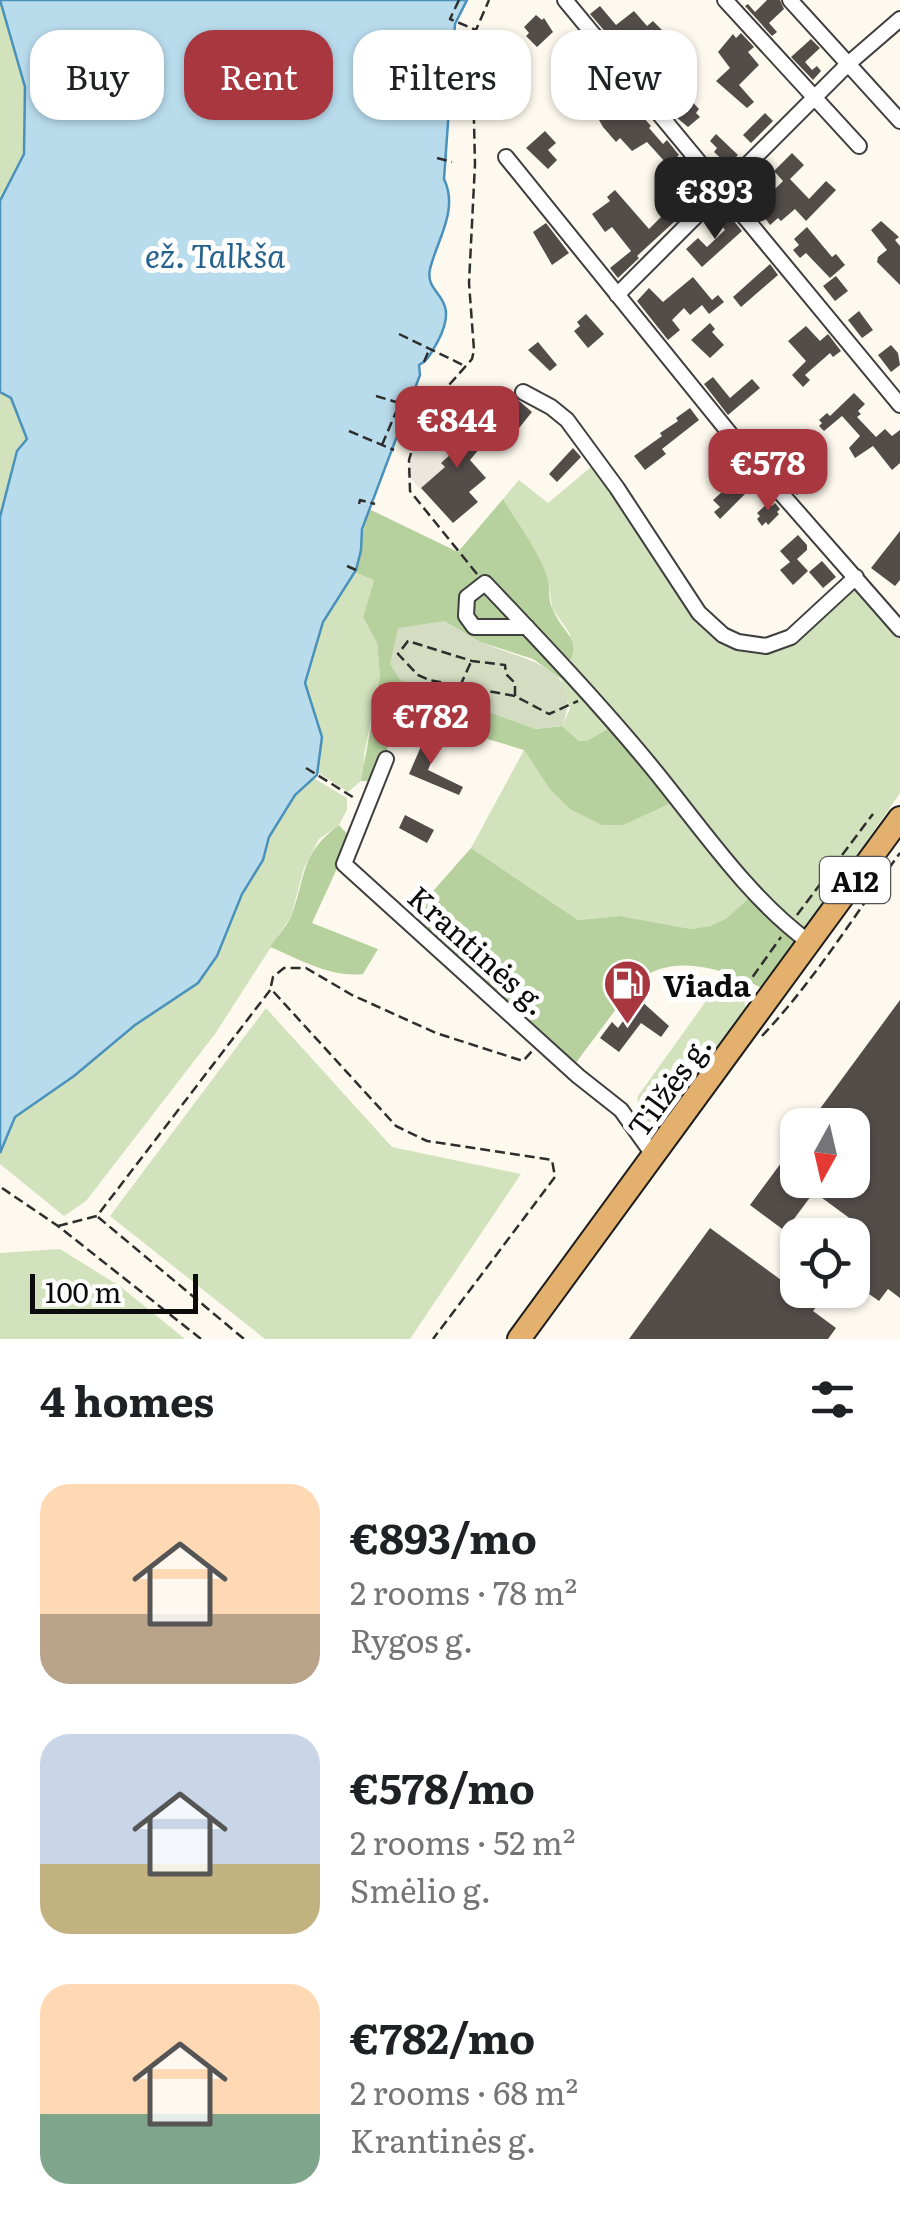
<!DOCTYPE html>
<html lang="en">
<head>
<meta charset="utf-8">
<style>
	:root { --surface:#fff; --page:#f6f6f6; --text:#202124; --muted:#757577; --accent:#a93740 }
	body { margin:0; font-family:Literata,serif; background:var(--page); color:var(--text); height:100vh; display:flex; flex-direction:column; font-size:38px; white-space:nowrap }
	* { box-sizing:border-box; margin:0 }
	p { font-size:32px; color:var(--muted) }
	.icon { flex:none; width:55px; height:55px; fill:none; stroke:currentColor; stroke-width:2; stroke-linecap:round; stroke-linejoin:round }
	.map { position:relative; height:1339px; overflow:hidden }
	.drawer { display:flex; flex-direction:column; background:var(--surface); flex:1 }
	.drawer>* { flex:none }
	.banner { position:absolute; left:30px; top:30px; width:840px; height:90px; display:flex; gap:20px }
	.needle { width:65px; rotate:188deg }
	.tools { position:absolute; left:780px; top:1108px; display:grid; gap:20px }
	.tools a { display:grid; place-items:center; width:90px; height:90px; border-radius:20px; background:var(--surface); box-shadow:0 2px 8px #0004; font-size:50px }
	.scale { position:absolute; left:30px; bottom:25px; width:168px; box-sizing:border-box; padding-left:10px; border:5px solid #0c0c0c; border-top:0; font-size:28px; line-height:35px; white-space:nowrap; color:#0c0c0c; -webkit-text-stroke:8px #fff; paint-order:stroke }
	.price { position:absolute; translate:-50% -85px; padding:0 22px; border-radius:20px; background:var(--accent); color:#fff; font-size:32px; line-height:65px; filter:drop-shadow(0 2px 5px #0008) }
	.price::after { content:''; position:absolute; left:50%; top:60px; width:30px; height:22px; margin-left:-15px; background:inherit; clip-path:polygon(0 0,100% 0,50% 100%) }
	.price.active { background:#222; color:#fff }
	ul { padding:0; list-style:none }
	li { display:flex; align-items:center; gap:30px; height:250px; padding:0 40px }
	li span { display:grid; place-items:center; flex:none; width:280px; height:200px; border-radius:30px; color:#555 }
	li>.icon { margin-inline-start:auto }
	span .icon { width:120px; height:120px; fill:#fffc; stroke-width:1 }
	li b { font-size:42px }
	h2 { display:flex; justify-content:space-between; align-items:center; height:120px; padding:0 40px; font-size:42px }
	.chip { padding:0 35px; border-radius:30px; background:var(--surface); box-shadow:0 2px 8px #0004; font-size:35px; line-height:90px }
	.chip.active { background:var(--accent); color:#fff }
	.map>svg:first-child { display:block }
	.green { fill:#d1e2bc }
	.forest { fill:#b6d19d }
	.cemetery { fill:#d4dcc2 }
	.plaza { fill:#ece7de }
	.water { fill:#b9dced; stroke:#4a91bb; stroke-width:2.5 }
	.building { fill:#534d4a }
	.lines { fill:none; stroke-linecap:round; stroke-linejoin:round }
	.minor-casing { stroke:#3f3f3f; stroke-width:18 }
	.trunk-casing { stroke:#1d1d1d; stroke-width:26 }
	.path { stroke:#2e2e2e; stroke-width:2.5; stroke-dasharray:10 5; stroke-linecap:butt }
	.minor { stroke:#fff; stroke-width:14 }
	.trunk { stroke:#e4b06e; stroke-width:22 }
	.labels { text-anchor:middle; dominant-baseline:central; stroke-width:10; stroke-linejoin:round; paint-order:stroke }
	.shield { fill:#fff; stroke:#555; stroke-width:2.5 }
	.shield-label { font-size:28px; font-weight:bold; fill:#0c0c0c }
	.street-label { font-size:30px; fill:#0c0c0c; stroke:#fff }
	.poi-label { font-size:30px; font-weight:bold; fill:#0c0c0c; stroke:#fff; text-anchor:start }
	.water-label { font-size:32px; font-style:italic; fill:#27648d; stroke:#fff }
</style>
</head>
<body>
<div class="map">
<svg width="900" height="1339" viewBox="0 0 900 1339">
	<rect width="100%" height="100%" fill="#fdf9ee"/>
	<path class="green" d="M0,2L25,87L24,154L0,201Z
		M0,392L11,398L27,439L17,451L0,517Z
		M597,462L699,613L738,642L791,637L856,577L900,629V793L797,943L751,896L727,918L710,926L691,929L620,916L578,920L471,848L524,750L549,788L587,741H579L562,726L570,709L561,679L571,661L570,634L552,608L548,578L503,499L519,480L548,503Z
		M354,572L374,580L363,617L377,643L380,676L364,755L365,772L361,781L348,792L317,772L322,737L305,683L323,622Z
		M312,777L347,798V810L339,825L319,839L304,868L291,916L215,1034L86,1201L64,1216L0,1164V1153L15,1117L74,1076L135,1025L198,983L217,956L242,894L263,860L269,837L295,795Z
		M725,992L744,999L746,1013L662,1127L646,1126C636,1118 636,1108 638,1096L706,1001Z
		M266,1008L392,1147L521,1174L410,1339H265L110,1216Z
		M60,1249L121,1287L185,1339H0V1253Z"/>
	<path class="forest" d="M503,499C517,523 538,550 547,576C551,586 547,597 552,608C568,643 586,636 561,679L533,659L480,642L444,621L535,729L562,726L579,741H587L608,729L673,802L623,825H602L570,809L549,788L524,750L402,713L374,781H361L380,676L377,643L363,617L374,580L354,572C362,552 361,530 369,509L458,552Z
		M339,825L351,838L312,923L378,949L363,974C331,978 299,959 270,947C277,937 287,926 292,914C307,873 300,854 339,825Z
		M471,848L578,920L620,916L691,929L710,926L727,918L751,896L797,943L762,988C723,969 675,952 637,981L575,1064L411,916Z"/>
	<path class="cemetery" d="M444,621C456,627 467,635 479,641C518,660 588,664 562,726L535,729L400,680L390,664L398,628Z"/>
	<path class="plaza" d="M426,411L461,445L442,464L445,467L420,489L407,474L414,442Z"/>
	<path class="water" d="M0,0H467L455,24L444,179C459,210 437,240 430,269C424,297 462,294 438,341C432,351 429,360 419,365L420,375L362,529L361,550L356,570L323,622L305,683L322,737L317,775L295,795L269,837L263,860L242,894L217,956L198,983L135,1025L74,1076L15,1117L0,1153V517L17,451L27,439L11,398L0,392V201L24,154L25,87Z"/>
	<path class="building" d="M767,0H780L784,9L769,23L777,32L772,36L745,6L748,4L755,12Z
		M600,6L616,25L634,11L647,26L653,21L664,32L657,38L666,49L638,70L590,14Z
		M536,15L542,20L544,18L553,32L537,47L526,36L529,33L524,27Z
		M741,33L754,47L748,52L759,65L739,85L754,102L747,108L716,81L730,68L718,52L733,34L736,38Z
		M581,36L590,51L638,105L635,108L651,126L649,128L663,144L667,140L679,155L676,158L682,163L665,178L659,170L666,163L647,142L632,151L620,138L616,142L603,127L599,120L603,117L594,108L601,102L580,78L588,71L577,58L566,67L559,60Z
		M811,39L820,48L805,62L812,70L817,66L821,71L813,80L791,57Z
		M674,68L681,75L686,71L697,82L685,94L699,109L696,113L700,117L688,127L676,117L681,109L664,91L669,87L662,79Z
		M765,113L773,121L751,143L743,135Z
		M545,131L556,143L548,150L557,160L548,169L526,148Z
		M716,134L738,155L728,165L714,152L717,148L710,141Z
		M792,153L804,165L790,179L809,199L826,181L836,190L806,221L795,209L781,221L778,218L770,225L747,193L756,185L769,195L783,181L774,171Z
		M615,190L649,229L665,213L674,222L637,256L639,258L618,278L610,268L631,251L612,227L605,232L592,214L610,201L607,197Z
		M728,214L742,231L702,267L686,249L698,238L707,247L725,230L719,222Z
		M881,221L899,237L895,240L900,246V285L877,262L878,257L887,250L871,230Z
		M546,223L569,253L552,265L533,232Z
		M807,227L832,257L836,254L845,265L830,278L806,253L800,258L793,250L799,245L794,239Z
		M770,264L778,275L741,307L733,297Z
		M836,276L848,291L835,301L823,286Z
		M693,277L712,300L718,295L724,302L709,314L702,305L690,315L684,308L672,320L680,330L668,340L637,301L649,288L663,302Z
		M859,311L873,330L862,338L848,320Z
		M586,314L604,334L588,348L574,331L580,326L577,322Z
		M710,323L715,329L712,332L724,345L710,358L691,340Z
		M806,326L820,341L828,334L841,351L833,357L830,353L805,375L810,380L803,387L792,375L806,361L788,341Z
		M538,342L557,365L550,371L528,350Z
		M891,345L898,353L900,365L891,372L878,355Z
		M713,377L730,398L752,379L760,388L728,415L704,384Z
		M502,386L532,412L515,433L484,407Z
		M854,393L865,404L858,411L861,414L857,417L876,437L885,429L892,436L900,430V463L892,470L873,446L855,458L849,448L860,436L842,416L824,431L819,426L822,423L819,420L827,413L830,416Z
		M690,408L699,420L662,449L666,454L645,470L634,456L662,436L660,433L678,421L676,418Z
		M453,411L486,441L470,460L486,478L469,492L478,502L453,523L421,488L445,467L441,463L461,445L440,426Z
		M573,448L581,457L557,482L549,474Z
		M805,468L815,478L797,495L787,484Z
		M743,473L754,485L720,519L714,512L720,507L713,500Z
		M769,502L772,506L775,503L780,509L777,512L779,514L768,525L766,522L762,526L757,519L760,516L757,513Z
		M900,531V580L895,586L871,568Z
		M798,535L807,545V550L797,559L808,571L793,585L780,570L790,562L780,551Z
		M822,561L836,577L823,588L809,572Z
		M426,735L440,741L428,770L463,787L459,795L409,774Z
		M405,815L434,830L427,843L399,828Z
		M639,999L669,1026L661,1037L641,1023L619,1052L600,1038L612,1022L618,1028Z
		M900,1000V1298L888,1289L879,1301L852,1282V1250L867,1231L814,1192L785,1231L750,1205L798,1140V1180H852V1125H808Z
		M710,1228L792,1288L798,1280V1290H818L810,1301L817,1306L813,1311L836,1328L828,1339H629Z"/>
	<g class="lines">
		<defs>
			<path id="minor" d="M565,0L900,405
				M725,0L859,146
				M790,0L900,121
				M506,157L744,451L900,629
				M617,295L848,64L900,19
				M523,392L551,407L567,420L617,488L699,613L723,635L738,642L766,646L791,637L856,577
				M527,627H474L466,616L467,597L485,583C541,642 598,702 650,765C698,823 748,898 809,942
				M386,759L344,864L578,1076L621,1110L654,1156"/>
			<path id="trunk" d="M519,1339L900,818"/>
		</defs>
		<use href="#minor" class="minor-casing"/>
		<use href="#trunk" class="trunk-casing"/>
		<path class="path" d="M459,0L450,19L476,30
			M437,158L452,162
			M399,334L465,366
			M424,362L429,350
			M376,396L426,411
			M349,431L394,450
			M382,445L396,412L408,417
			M359,504L360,500L375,504
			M347,566L356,570
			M477,574L410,491L409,460L419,426L426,411L472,359L474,350L469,283L475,164L472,39L489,0
			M460,686L471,662
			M515,696V683L506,674L505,665L472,661L408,641L398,654L418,675L429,680L515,696L549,714L578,701
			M306,768L356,799
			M797,915L873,814
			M271,986L273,977L284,968H306L352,995L436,1033L523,1061L533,1050
			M744,989L781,937
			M762,1036C815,980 855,914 900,853
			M2,1188L58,1226L201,1339
			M98,1217L244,1339
			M58,1226L97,1216L271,989L396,1126L427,1141L552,1160L555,1177L433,1339"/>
		<use href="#minor" class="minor"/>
		<use href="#trunk" class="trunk"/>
	</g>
	<defs>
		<symbol id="fuel-pin" viewBox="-11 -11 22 30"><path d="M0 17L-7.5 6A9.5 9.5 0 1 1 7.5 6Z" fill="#a93740" stroke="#fff"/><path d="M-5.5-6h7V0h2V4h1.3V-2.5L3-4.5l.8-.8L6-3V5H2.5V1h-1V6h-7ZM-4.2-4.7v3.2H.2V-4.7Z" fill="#fff"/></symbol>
	</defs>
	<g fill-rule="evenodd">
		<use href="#fuel-pin" x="600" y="956" width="55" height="75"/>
	</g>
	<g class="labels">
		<rect class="shield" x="820" y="857" width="70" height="46" rx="8"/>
		<g class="shield-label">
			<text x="855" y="880">A12</text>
		</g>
		<g class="street-label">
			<text transform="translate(479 949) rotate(42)">Krantinės g.</text>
			<text transform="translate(668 1085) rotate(-54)">Tilžės g.</text>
		</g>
		<g class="poi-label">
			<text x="663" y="984">Viada</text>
		</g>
		<g class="water-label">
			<text x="215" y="254">ež. Talkša</text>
		</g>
	</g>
</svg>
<div class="tools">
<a><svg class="needle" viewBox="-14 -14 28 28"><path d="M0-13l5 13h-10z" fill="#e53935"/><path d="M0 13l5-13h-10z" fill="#757577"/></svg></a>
<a><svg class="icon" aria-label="locate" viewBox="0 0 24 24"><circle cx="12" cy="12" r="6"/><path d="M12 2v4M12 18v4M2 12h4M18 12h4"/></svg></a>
</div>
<div class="scale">100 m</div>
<b class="price active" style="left:715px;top:242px">€893</b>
<b class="price" style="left:457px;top:471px">€844</b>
<b class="price" style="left:768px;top:514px">€578</b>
<b class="price" style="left:431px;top:767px">€782</b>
<div class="banner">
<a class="chip">Buy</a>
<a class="chip active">Rent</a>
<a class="chip">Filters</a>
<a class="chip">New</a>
</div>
</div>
<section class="drawer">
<h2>4 homes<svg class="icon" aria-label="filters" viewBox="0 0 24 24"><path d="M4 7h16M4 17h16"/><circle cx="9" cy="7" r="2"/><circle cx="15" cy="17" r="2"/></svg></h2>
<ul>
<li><span style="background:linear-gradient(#ffd9b3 65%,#b9a48a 0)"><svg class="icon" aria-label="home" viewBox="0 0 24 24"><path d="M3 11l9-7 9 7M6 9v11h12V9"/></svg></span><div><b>€893/mo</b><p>2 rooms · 78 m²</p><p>Rygos g.</p></div></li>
<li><span style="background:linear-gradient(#c9d6e8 65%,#c2b280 0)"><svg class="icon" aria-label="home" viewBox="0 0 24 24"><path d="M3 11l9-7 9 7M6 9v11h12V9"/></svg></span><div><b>€578/mo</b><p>2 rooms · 52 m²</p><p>Smėlio g.</p></div></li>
<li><span style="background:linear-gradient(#ffd9b3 65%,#7fa58c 0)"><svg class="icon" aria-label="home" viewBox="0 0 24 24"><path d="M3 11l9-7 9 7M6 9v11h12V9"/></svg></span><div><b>€782/mo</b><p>2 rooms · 68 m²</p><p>Krantinės g.</p></div></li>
</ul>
</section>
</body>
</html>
